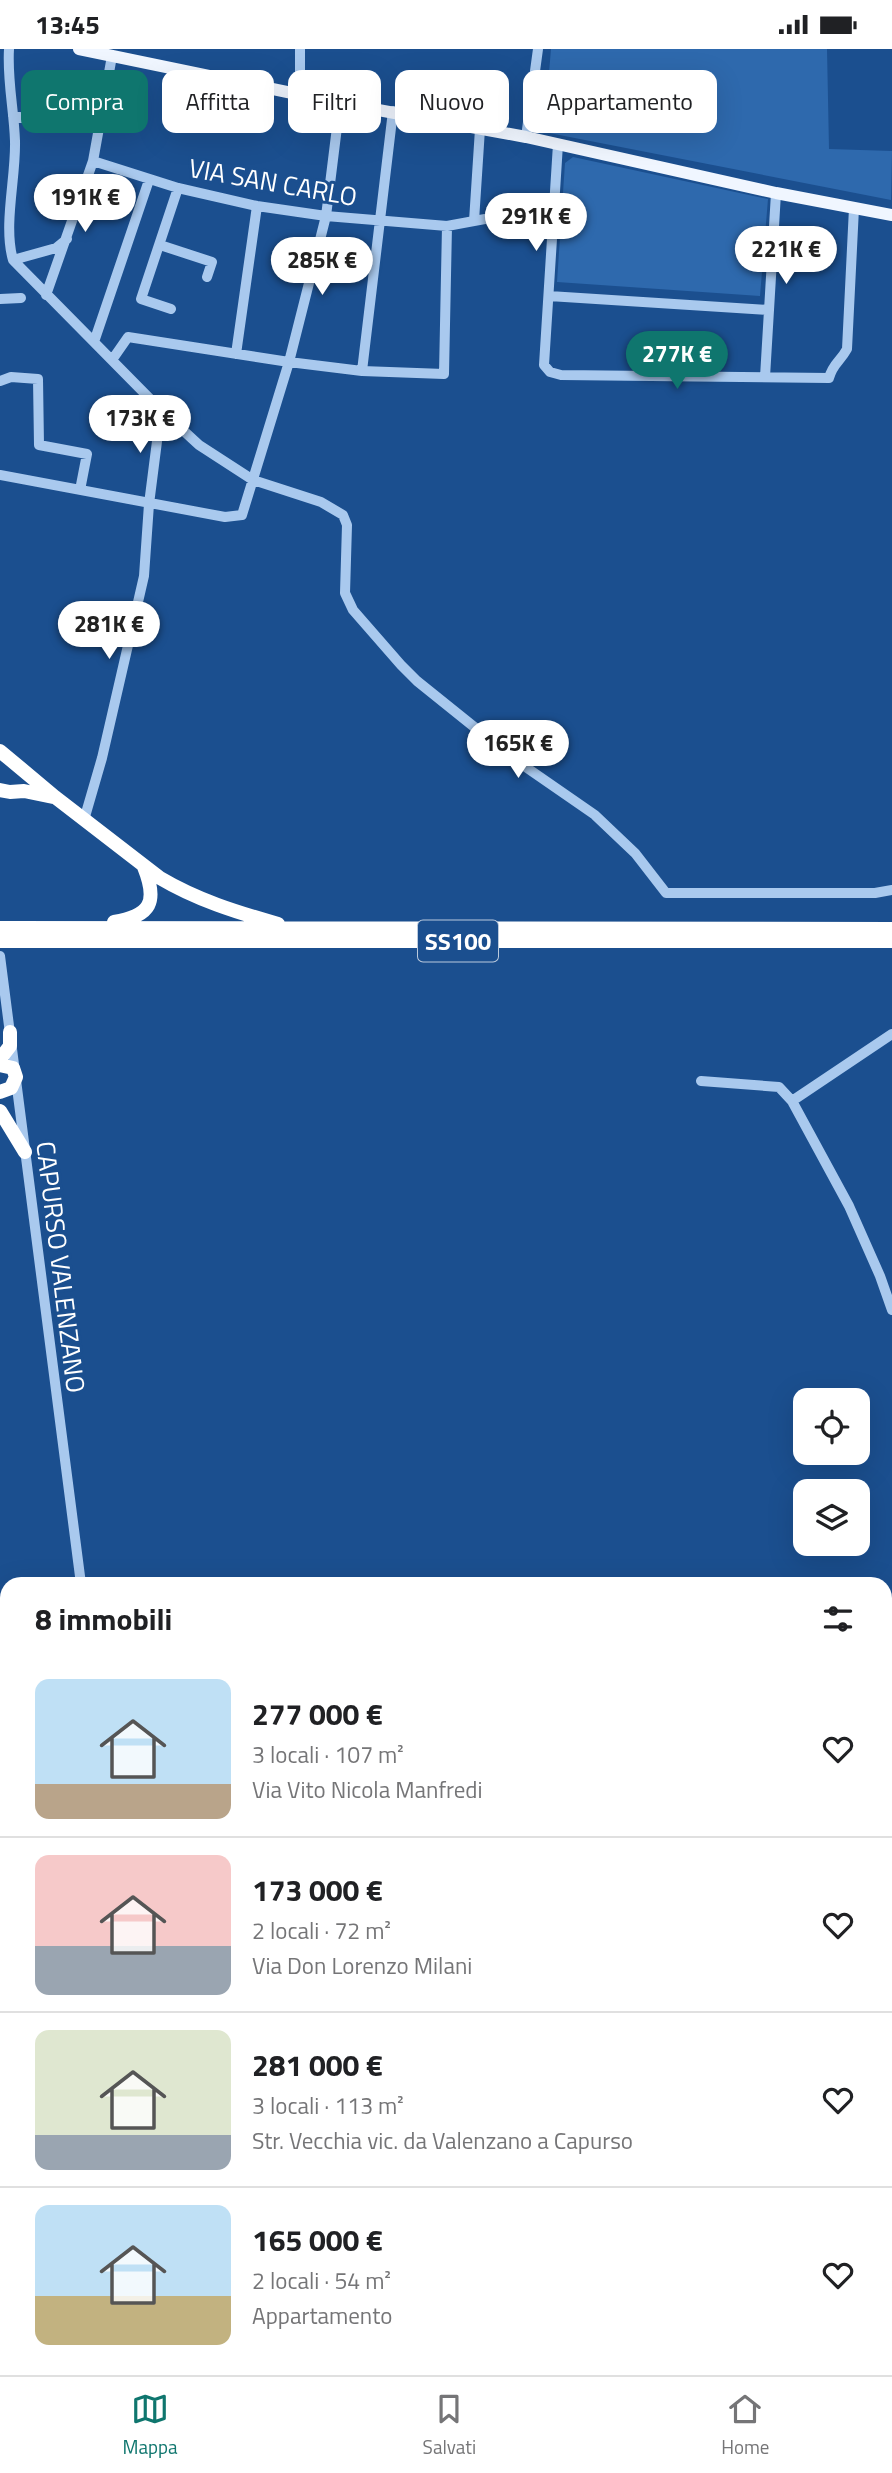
<!DOCTYPE html>
<html lang="it">
<head>
<meta charset="utf-8">
<style>
	:root { --surface:#fff; --page:#f2f2f2; --text:#202124; --muted:#757577; --line:#e0e0e0; --accent:#0f766e }
	body { margin:0; font-family:"Titillium Web",sans-serif; background:var(--page); color:var(--text); height:100vh; display:flex; flex-direction:column; font-size:26px; white-space:nowrap }
	* { box-sizing:border-box; margin:0 }
	p { font-size:23px; color:var(--muted) }
	.icon { flex:none; width:38px; height:38px; fill:none; stroke:currentColor; stroke-width:2; stroke-linecap:round; stroke-linejoin:round }
	.map { position:relative; flex:1; overflow:hidden }
	.sheet { position:absolute; left:0px; top:1528px; width:892px; height:800px; display:flex; flex-direction:column; background:var(--surface); border-radius:21px 21px 0 0; box-shadow:0 7px 28px #0002 }
	.sheet>* { flex:none }
	.top-card { position:absolute; left:21px; top:21px; width:850px; height:63px; display:flex; gap:14px }
	.buttons { position:absolute; left:793px; top:1339px; display:grid; gap:14px }
	.buttons a { display:grid; place-items:center; width:77px; height:77px; border-radius:14px; background:var(--surface); box-shadow:0 7px 28px #0002; font-size:35px }
	.price { position:absolute; translate:-50% -60px; padding:0 16px; border-radius:24px; background:#fff; color:#222; font-size:23px; line-height:46px; filter:drop-shadow(0 2px 4px #0008) }
	.price::after { content:''; position:absolute; left:50%; top:42px; width:21px; height:16px; margin-left:-10px; background:inherit; clip-path:polygon(0 0,100% 0,50% 100%) }
	.price.selected { background:var(--accent); color:#fff }
	ul { padding:0; list-style:none }
	li { display:flex; align-items:center; gap:21px; height:175px; padding:0 35px }
	li+li { border-top:2px solid var(--line) }
	li span { display:grid; place-items:center; flex:none; width:196px; height:140px; border-radius:14px; color:#555 }
	li>.icon { margin-inline-start:auto }
	span .icon { width:84px; height:84px; fill:#fffc; stroke-width:1 }
	li b { font-size:30px }
	h2 { display:flex; justify-content:space-between; align-items:center; height:84px; padding:0 35px; font-size:30px }
	.pill { padding:0 24px; border-radius:14px; background:var(--surface); box-shadow:0 7px 28px #0002; font-size:24px; line-height:63px }
	.pill.selected { background:var(--accent); color:#fff }
	.status { display:flex; justify-content:space-between; align-items:center; height:49px; padding:0 35px; background:var(--surface); direction:ltr }
	.status svg { height:19px; fill:currentColor }
	.tab-bar { display:flex; justify-content:space-around; align-items:center; height:98px; border-top:2px solid var(--line); background:var(--surface); font-size:19px; color:var(--muted) }
	.tab-bar a { display:grid; justify-items:center; gap:4px }
	.tab-bar .selected { color:var(--accent) }
	.map>svg:first-child { display:block }
	.green { fill:#2e69ad }
	.lines { fill:none; stroke-linecap:round; stroke-linejoin:round }
	.minor { stroke:#a9c9ee; stroke-width:10 }
	.major { stroke:#f0f6ff; stroke-width:12 }
	.highway { stroke:#fff; stroke-width:14 }
	.labels { text-anchor:middle; dominant-baseline:central; stroke-width:6; stroke-linejoin:round; paint-order:stroke }
	.shield { fill:#1b4f8f; stroke:#bbcadd; stroke-width:2 }
	.shield-label { font-size:24px; font-weight:bold; fill:#fff }
	.street-label { font-size:26px; fill:#fff; stroke:#1b4f8f }
</style>
</head>
<body>
<div class="status"><b>13:45</b><svg viewBox="0 0 49 12"><path d="M0 12V9h3v3zM5 12V6h3v6zM10 12V3h3v9zM15 12V0h3v12zM26 1h20v11H26zM47 4h2v5h-2z"/></svg></div>
<div class="map">
<svg width="892" height="2326" viewBox="0 0 892 2326">
	<rect width="100%" height="100%" fill="#1b4f8f"/>
	<path class="green" d="M551,0H827L829,100L892,102L891,151L544,83Z
		M573,108L768,150L760,247L557,233L565,114Z
		M434,2320L435,2326H242V2321Z
		M724,2320L774,2321L793,2326H723Z"/>
	<g class="lines">
		<path class="minor" d="M9,0C7,31 14,61 15,92C16,129 3,176 13,211L161,361L199,396L253,431L321,453L343,466L347,476L345,544L353,561L401,616L417,632L514,710L595,766L635,804L666,844H875L892,841
			M112,7L93,112L178,139L257,157L326,167L447,177L555,157
			M300,46V0
			M13,67L57,74
			M526,88L538,0
			M558,95L544,316L550,323L561,326L829,329C833,314 840,313 847,300L854,159
			M474,172L480,80
			M160,196L212,213L207,228
			M13,211L56,199L67,190
			M46,246L93,112
			M549,247L769,261
			M0,250L21,249
			M171,260L141,250L178,139
			M94,293L149,131
			M236,305L257,157
			M112,311L128,288L289,313L362,322L444,325L447,177
			M362,322L393,62
			M765,328L776,144
			M0,332L11,328L38,330L39,396L87,405L80,441
			M0,426L225,468L242,466L289,313L326,167L340,54
			M84,771L102,709L144,527L149,455L161,361
			M0,907L81,1535
			M701,1032L779,1038L792,1052L849,1157L880,1227L892,1261
			M792,1052L892,985
			M182,2320L183,2326
			M590,2326V2320"/>
		<path class="major" d="M79,0L340,54L526,88L776,144L892,166"/>
		<path class="highway" d="M0,702L55,748L160,829C197,851 236,863 278,875
			M0,741L10,743L24,742L53,748
			M114,873C151,867 158,853 144,818
			M0,879L892,880
			M0,892H892
			M0,1010L10,997V983
			M0,1016L13,1019L16,1028L11,1039L0,1043
			M0,1062L25,1103"/>
	</g>
	<g class="labels">
		<rect class="shield" x="418" y="871.5" width="80" height="41" rx="5"/>
		<g class="shield-label">
			<text x="458" y="892">SS100</text>
		</g>
		<g class="street-label">
			<text transform="translate(273 133) rotate(10)">VIA SAN CARLO</text>
			<text transform="translate(61 1218) rotate(83)">CAPURSO VALENZANO</text>
		</g>
	</g>
</svg>
<div class="buttons">
<a><svg class="icon" aria-label="locate" viewBox="0 0 24 24"><circle cx="12" cy="12" r="6"/><path d="M12 2v4M12 18v4M2 12h4M18 12h4"/></svg></a>
<a><svg class="icon" aria-label="layers" viewBox="0 0 24 24"><path d="M12 4l9 5-9 5-9-5zM3 14l9 5 9-5"/></svg></a>
</div>
<b class="price" style="left:85px;top:185px">191K €</b>
<b class="price" style="left:536px;top:204px">291K €</b>
<b class="price" style="left:786px;top:237px">221K €</b>
<b class="price" style="left:322px;top:248px">285K €</b>
<b class="price selected" style="left:677px;top:342px">277K €</b>
<b class="price" style="left:140px;top:406px">173K €</b>
<b class="price" style="left:109px;top:612px">281K €</b>
<b class="price" style="left:518px;top:731px">165K €</b>
<div class="top-card">
<a class="pill selected">Compra</a>
<a class="pill">Affitta</a>
<a class="pill">Filtri</a>
<a class="pill">Nuovo</a>
<a class="pill">Appartamento</a>
</div>
<section class="sheet">
<h2>8 immobili<svg class="icon" aria-label="filters" viewBox="0 0 24 24"><path d="M4 7h16M4 17h16"/><circle cx="9" cy="7" r="2"/><circle cx="15" cy="17" r="2"/></svg></h2>
<ul>
<li><span style="background:linear-gradient(#bfe0f5 75%,#b9a48a 0)"><svg class="icon" aria-label="home" viewBox="0 0 24 24"><path d="M3 11l9-7 9 7M6 9v11h12V9"/></svg></span><div><b>277 000 €</b><p>3 locali · 107 m²</p><p>Via Vito Nicola Manfredi</p></div><svg class="icon" aria-label="heart" viewBox="0 0 24 24"><path d="M12 20l-8-8c-3-5 5-10 8-4 3-6 11-1 8 4z"/></svg></li>
<li><span style="background:linear-gradient(#f6c9c9 65%,#9aa5b1 0)"><svg class="icon" aria-label="home" viewBox="0 0 24 24"><path d="M3 11l9-7 9 7M6 9v11h12V9"/></svg></span><div><b>173 000 €</b><p>2 locali · 72 m²</p><p>Via Don Lorenzo Milani</p></div><svg class="icon" aria-label="heart" viewBox="0 0 24 24"><path d="M12 20l-8-8c-3-5 5-10 8-4 3-6 11-1 8 4z"/></svg></li>
<li><span style="background:linear-gradient(#dfe7d0 75%,#9aa5b1 0)"><svg class="icon" aria-label="home" viewBox="0 0 24 24"><path d="M3 11l9-7 9 7M6 9v11h12V9"/></svg></span><div><b>281 000 €</b><p>3 locali · 113 m²</p><p>Str. Vecchia vic. da Valenzano a Capurso</p></div><svg class="icon" aria-label="heart" viewBox="0 0 24 24"><path d="M12 20l-8-8c-3-5 5-10 8-4 3-6 11-1 8 4z"/></svg></li>
<li><span style="background:linear-gradient(#bfe0f5 65%,#c2b280 0)"><svg class="icon" aria-label="home" viewBox="0 0 24 24"><path d="M3 11l9-7 9 7M6 9v11h12V9"/></svg></span><div><b>165 000 €</b><p>2 locali · 54 m²</p><p>Appartamento</p></div><svg class="icon" aria-label="heart" viewBox="0 0 24 24"><path d="M12 20l-8-8c-3-5 5-10 8-4 3-6 11-1 8 4z"/></svg></li>
</ul>
</section>
</div>
<nav class="tab-bar">
<a class="selected"><svg class="icon" aria-label="map" viewBox="0 0 24 24"><path d="M3 6l6-2 6 2 6-2v14l-6 2-6-2-6 2zM9 4v14M15 6v14"/></svg>Mappa</a>
<a><svg class="icon" aria-label="saved" viewBox="0 0 24 24"><path d="M7 4h10v16l-5-4-5 4z"/></svg>Salvati</a>
<a><svg class="icon" aria-label="home" viewBox="0 0 24 24"><path d="M3 11l9-7 9 7M6 9v11h12V9"/></svg>Home</a>
</nav>
</body>
</html>
